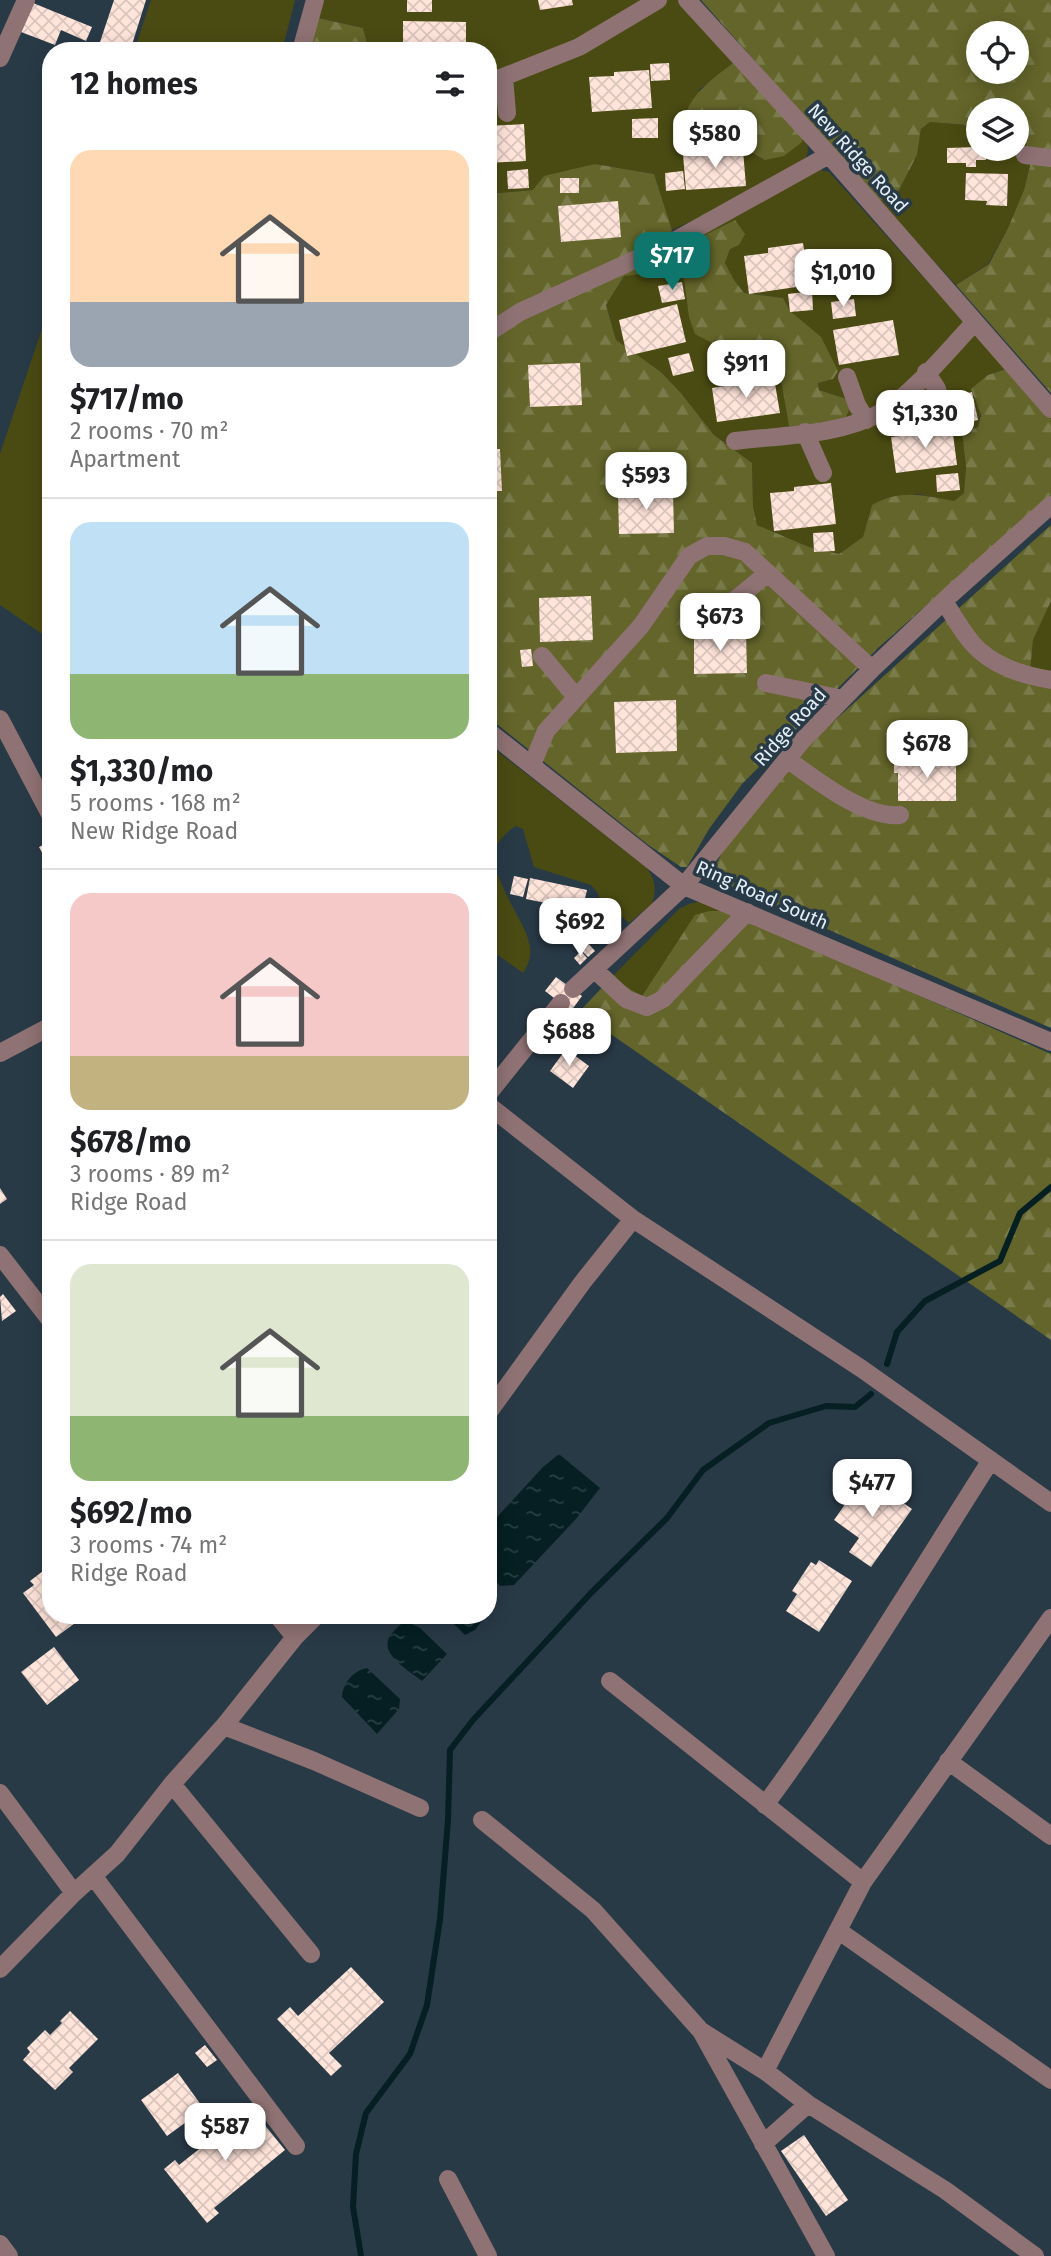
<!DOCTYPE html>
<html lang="en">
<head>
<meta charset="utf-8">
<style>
	:root { --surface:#fff; --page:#f2f2f2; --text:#202124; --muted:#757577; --line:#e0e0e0; --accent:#0f766e }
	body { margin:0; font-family:"Fira Sans",sans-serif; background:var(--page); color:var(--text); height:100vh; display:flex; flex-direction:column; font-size:26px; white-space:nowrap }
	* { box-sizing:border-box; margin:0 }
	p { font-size:23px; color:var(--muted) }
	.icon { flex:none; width:38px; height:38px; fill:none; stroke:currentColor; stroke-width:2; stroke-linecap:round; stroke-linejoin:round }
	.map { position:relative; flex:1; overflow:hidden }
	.details { position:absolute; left:42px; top:42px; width:455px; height:1582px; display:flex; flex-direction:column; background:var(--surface); border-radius:28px; box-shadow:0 4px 18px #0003 }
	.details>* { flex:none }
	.controls { position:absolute; left:966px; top:21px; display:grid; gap:14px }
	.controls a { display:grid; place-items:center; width:63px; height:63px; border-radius:50%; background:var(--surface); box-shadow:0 4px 18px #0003; font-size:35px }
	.price { position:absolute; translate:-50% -60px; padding:0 16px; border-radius:14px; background:#fff; color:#222; font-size:23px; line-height:46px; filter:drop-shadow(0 2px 4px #0008) }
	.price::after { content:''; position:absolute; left:50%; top:42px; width:21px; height:16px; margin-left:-10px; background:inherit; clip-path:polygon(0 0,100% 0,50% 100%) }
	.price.on { background:var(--accent); color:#fff }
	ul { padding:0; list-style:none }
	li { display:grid; align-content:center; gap:14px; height:371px; padding:0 28px }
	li+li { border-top:2px solid var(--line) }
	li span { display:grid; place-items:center; height:217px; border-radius:21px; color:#555 }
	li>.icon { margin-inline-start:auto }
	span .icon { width:126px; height:126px; fill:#fffc; stroke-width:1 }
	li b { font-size:30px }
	h2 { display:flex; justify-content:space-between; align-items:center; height:84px; padding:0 28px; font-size:30px }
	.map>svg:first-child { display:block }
	.green { fill:#4a4b12; fill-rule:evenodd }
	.forest { fill:url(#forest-firs); fill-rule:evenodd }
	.water { fill:url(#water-ripples) }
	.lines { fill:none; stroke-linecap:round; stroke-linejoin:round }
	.stream { stroke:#051f23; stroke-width:6 }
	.building { fill:url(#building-cross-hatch) }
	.minor { stroke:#8f7273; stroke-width:18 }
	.labels { text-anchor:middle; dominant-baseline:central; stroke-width:7; stroke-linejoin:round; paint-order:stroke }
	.street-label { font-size:19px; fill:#e4eff8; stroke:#293a47 }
</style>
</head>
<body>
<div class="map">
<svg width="1051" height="2256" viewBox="0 0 1051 2256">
	<defs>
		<pattern id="forest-firs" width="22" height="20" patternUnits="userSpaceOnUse" patternTransform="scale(1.75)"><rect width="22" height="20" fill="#63652a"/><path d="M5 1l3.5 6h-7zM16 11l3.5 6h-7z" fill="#797b4a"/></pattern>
		<pattern id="water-ripples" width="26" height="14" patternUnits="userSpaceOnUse" patternTransform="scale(1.75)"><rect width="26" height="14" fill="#051f23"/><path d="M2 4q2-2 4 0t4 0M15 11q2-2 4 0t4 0" fill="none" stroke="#294044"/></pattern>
		<pattern id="building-cross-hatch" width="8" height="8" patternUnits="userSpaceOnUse" patternTransform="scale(1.75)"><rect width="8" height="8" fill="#ffe4da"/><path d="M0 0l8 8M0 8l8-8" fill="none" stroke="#dac5bd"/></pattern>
	</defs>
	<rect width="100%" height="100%" fill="#293a47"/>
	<path class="green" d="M151,0H295L282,51H134Z
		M323,0H679L733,63L699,90L701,122L718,139L737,144L765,160L803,135C808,145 810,150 805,160L723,207L672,230L654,174L595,164L534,190L488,194V51H369L363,28L318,18Z
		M930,122L978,126V149H1017V138L1026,142L1030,166L1024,190L1008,228L988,264L956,285L879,201L899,190L917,155L921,129Z
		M821,170L829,172L1006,369L988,375L978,427L962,433L966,467L964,493L954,501L917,494L872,505L863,537L839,554L809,547L757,525L753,506L752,463L714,435L681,393L661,372L616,341L606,305L624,276L665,249L810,171ZM730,249L725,263L734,280L744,293L783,298L790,311L802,322L833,379L818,383L819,390L847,399L790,426C785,409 785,391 780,375C771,348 737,346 712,343L687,289L684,270Z
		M51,302V640L0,605V454Z
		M1051,601V688L1029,682L1033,640Z
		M488,744L646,867C655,879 657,889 652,904L629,923L617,912L601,910L598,893L591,885L534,867L523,829L516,826C505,832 491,849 490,862C500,876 502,887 510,902C521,925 541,947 523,973L488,948Z
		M702,901L728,911L695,916L642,996L611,978L679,909L689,904Z"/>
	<path class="forest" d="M701,0H1051V393L956,285L989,264L1008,228L1024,190L1030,166L1026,143L1017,138V110H978V126L930,122L921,129L917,155L899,190L879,201ZM978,33H1017V72H978Z
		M318,18L363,28L369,51H309Z
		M733,63L738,64L803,135L802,142L784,156L765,160L737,144L718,139L701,122H683C690,94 711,80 733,63Z
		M595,164L654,174L672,230L657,272L624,276L606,305L616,340L661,372L681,393L714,435L752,463L753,506L757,525L809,547L839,554L863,537L872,505C899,489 924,495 954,501L964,493L966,467L962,432L978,427L981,415L971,389L988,375L1006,369L1051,419V495L878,648L742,784L709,829L687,867H681L647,844L488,717V194L533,190L544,176Z
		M735,220L745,234L739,245L730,249L725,263L734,280L744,293L783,298L790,311L821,337L838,371L833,379L818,383L819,390L847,399L849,410L844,421L801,428L789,426L780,374L766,356L741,347L712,343L695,334L689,317L683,270L705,235Z
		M1051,525V601L1033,640L1029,682L1051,688V1028L723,883L717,876L715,867L726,845L803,749Z
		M709,911H728L1051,1054V1340L579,1012L611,978L642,996L695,915Z"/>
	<path class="water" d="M559,1454L600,1488L576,1519L514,1585L500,1586L488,1571V1527L543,1467Z
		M445,1615H486L475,1630L465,1635Z
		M410,1623L420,1628L447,1654L422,1681C411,1672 380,1655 389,1638C391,1633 397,1628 401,1624Z
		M367,1668L400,1699L399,1709L377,1734L342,1697C343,1683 353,1671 367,1668Z"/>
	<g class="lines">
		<path class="stream" d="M887,1364L897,1332L925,1301L1000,1261L1020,1213L1051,1187
			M361,2256L353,2207L356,2154L366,2113L410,2054L427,2005L440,1919L448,1820L450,1750L473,1720L591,1593L667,1518L703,1470L769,1423L826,1406L855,1407L871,1394"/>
	</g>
	<path class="building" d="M114,0H146L130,51H116L99,45Z
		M407,0H432V12H407Z
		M538,0H572L573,5L540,10Z
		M33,3L92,27L86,41L61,30L55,45L21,32Z
		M403,21L466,22V51H403Z
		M669,63L670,80L651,81L650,64Z
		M649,70L652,108L592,112L589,77L614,76V72Z
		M658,118V138H632V119Z
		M524,124L526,161L488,163V126Z
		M703,124L704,140L683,141L682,125Z
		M978,147L986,149V160H976V167H966V163H947V148Z
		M743,150L746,186L686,190L683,155Z
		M528,169L529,188L508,189L507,171Z
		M683,171L685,189L666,191L665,173Z
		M966,173L1008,174L1007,206L986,205L987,201L965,200Z
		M560,178H579V193H560Z
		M618,201L621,237L561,242L558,206Z
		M803,243L810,285L749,294L744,256L768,253V248Z
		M682,282L685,299L662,303L658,286Z
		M812,291L813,310L790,312L788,294Z
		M854,299L856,316L833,319L831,302Z
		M677,304L686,342L627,356L619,320Z
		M893,320L899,355L839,365L833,330Z
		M689,353L694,371L673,376L668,358Z
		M730,357L732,373L712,376L710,360Z
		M580,363L582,405L530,407L528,365Z
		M774,378L780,413L717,422L712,388Z
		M972,392L978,420L957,425L951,397Z
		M952,426L957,465L896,473L891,437L917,434V430Z
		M488,449H500L502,491H488Z
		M958,473L960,490L937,492L936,475Z
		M831,483L836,524L774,531L770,493L794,491V487Z
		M673,491L674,533L619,534L618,492Z
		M833,532L835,551L814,552L813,533Z
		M591,596L593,640L540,642L539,598Z
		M700,599H720V619H700Z
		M694,633H746L747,673L694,674Z
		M531,649L533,666L522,667L520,650Z
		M676,700L677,751L616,753L614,702Z
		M956,759V801H898V773H894V762H898V760Z
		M51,841V869L39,847Z
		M514,876L528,879L523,897L510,894Z
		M530,878L587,890L582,911L568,908L567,915L545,910L546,903L526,899Z
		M587,942L595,951L588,957L580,949Z
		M581,951L587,958L580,965L574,958Z
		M556,977L582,996L571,1011L545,991Z
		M488,1041L496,1048L488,1056Z
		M566,1049L589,1066L573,1088L550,1071Z
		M0,1188L7,1199L0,1204Z
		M3,1294L16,1311L2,1321L0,1297Z
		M865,1476L912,1509L871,1567L849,1552L859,1538L834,1520Z
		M819,1560L852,1581L819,1632L786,1611L797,1594L792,1591L811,1562L816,1565Z
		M43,1571L47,1575L51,1572V1615H86L56,1637L23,1593L34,1585L30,1581Z
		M54,1647L79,1680L47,1705L21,1672Z
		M351,1967L384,2002L329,2053L342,2066L331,2076L277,2019L290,2007L298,2016Z
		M70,2011L98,2039L69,2068L73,2072L55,2090L23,2060L30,2052L27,2048L45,2030L50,2035L62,2023L60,2021Z
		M205,2045L217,2060L207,2067L195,2053Z
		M178,2073L204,2109L167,2136L141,2100Z
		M251,2108L285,2150L214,2208L219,2213L207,2223L164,2169L175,2160L179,2165Z
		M804,2135L848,2200L826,2216L781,2151Z"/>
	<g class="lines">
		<path class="minor" d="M687,0L829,155L1051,409
			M301,51L315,0
			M0,58L26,0
			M504,77L507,113
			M488,83L579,47L658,0
			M1025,155L1051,158
			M488,333L520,312L665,246L829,155
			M926,372L937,389L943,415
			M847,377L857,405L866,420
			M805,432L823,473
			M735,441C783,435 839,436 882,412C911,396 951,347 975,322
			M944,601C953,615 961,630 972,643C992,666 1022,675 1051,680
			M730,604L768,573
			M542,656L576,697
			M766,683L843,699
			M0,719L51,816
			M488,731L684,886L1051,1042
			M787,759C815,779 865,819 900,815
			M532,765L546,731L641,626L689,556L707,546H724L745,552L872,669
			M595,970L626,999L647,1007L663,999L747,912
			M573,989L684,886L801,742L872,669L948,597L1051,505
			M0,1053L51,1026
			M488,1094L561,1003
			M488,1105L633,1219L862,1369L1051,1503
			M0,1255L51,1321
			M488,1413L582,1283L633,1219
			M277,1615L295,1637
			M610,1681L863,1882
			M224,1726L314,1761L420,1808
			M948,1761L1051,1836
			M172,1784L311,1954
			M0,1793L74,1893
			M765,1805C847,1694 917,1576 991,1460
			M482,1820L593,1910L701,2031
			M94,1877L296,2146
			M839,1931L1051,2080
			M0,1969L74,1893L117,1854L172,1784L224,1726L295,1637L317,1615
			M765,2071L863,1882L1051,1618
			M763,2144L808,2104
			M448,2179L488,2256
			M0,2244L9,2256
			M826,2256L701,2031L765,2071L808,2104L945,2190L1035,2256"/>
	</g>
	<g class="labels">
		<g class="street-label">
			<text transform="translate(858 158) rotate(48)">New Ridge Road</text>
			<text transform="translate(790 727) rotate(-48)">Ridge Road</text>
			<text transform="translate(762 895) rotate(24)">Ring Road South</text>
		</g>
	</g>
</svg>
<div class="controls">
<a><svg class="icon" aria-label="locate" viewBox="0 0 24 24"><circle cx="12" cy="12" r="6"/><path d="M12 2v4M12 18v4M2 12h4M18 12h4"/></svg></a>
<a><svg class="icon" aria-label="layers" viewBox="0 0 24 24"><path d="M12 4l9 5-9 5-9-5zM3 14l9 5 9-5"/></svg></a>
</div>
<b class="price" style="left:715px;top:170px">$580</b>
<b class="price on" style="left:672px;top:292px">$717</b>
<b class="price" style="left:843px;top:309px">$1,010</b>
<b class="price" style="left:746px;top:400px">$911</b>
<b class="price" style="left:925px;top:450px">$1,330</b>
<b class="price" style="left:646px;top:512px">$593</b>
<b class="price" style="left:720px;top:653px">$673</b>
<b class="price" style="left:927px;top:780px">$678</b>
<b class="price" style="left:580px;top:958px">$692</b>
<b class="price" style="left:569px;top:1068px">$688</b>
<b class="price" style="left:872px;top:1519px">$477</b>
<b class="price" style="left:225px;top:2163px">$587</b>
<section class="details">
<h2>12 homes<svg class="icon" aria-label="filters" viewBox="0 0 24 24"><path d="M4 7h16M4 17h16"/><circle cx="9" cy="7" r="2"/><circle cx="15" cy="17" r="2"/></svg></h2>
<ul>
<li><span style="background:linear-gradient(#ffd9b3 70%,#9aa5b1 0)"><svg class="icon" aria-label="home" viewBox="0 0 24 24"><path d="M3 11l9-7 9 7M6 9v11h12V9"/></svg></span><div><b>$717/mo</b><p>2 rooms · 70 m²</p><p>Apartment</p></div></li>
<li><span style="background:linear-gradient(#bfe0f5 70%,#8fb573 0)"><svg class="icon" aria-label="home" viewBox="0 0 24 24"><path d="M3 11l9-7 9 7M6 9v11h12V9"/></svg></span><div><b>$1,330/mo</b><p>5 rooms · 168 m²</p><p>New Ridge Road</p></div></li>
<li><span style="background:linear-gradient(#f6c9c9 75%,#c2b280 0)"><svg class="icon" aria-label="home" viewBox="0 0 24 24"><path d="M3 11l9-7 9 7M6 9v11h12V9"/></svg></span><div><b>$678/mo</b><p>3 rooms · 89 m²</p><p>Ridge Road</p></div></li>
<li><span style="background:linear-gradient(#dfe7d0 70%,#8fb573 0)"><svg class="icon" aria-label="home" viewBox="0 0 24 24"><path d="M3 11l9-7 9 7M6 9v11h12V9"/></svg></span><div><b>$692/mo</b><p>3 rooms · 74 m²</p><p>Ridge Road</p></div></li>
</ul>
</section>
</div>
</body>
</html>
